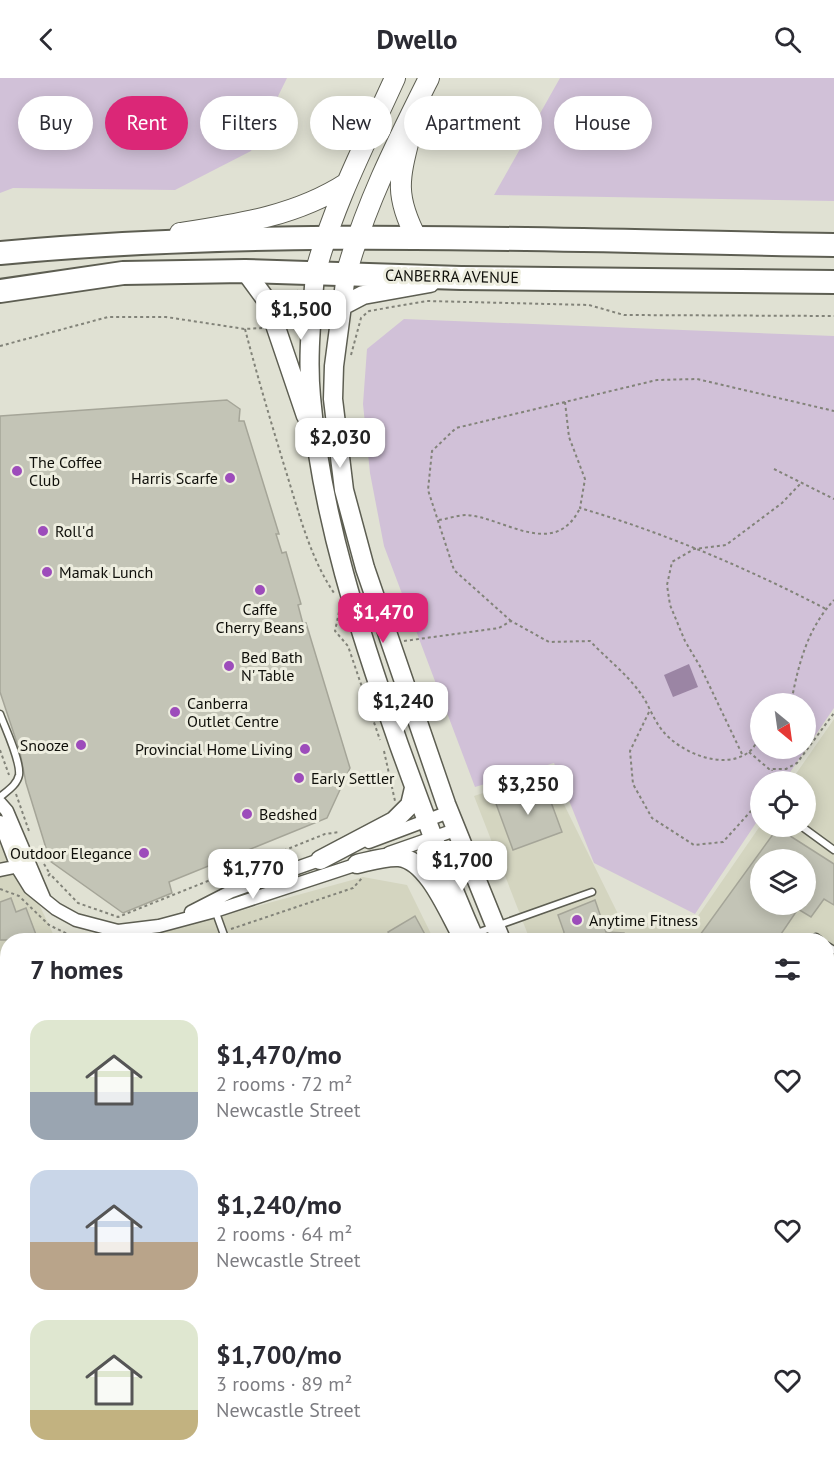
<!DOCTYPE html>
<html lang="en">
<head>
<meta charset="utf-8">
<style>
	:root { --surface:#fff; --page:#f7f7f7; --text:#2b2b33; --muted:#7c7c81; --accent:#db2777 }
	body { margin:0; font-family:"PT Sans",sans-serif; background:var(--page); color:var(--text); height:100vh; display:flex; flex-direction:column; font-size:22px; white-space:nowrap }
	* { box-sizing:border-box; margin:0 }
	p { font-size:20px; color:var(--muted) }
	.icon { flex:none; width:33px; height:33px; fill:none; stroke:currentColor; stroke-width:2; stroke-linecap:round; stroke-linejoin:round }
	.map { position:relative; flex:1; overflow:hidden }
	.drawer { position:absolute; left:0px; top:855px; width:834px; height:534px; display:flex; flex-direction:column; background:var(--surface); border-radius:24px 24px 0 0; box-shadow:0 3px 15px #0003 }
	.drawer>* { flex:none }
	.banner { position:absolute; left:18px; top:18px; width:798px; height:54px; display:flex; gap:12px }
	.needle { width:39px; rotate:151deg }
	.fabs { position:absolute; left:750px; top:615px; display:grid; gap:12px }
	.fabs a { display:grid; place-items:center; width:66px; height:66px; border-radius:50%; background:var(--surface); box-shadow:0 3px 15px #0003; font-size:30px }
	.price { position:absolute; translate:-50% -51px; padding:0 14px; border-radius:12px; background:#fff; color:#222; font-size:20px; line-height:39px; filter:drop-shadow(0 2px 3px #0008) }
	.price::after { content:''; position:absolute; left:50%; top:36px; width:18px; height:14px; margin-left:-9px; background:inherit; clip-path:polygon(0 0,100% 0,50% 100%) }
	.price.active { background:var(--accent); color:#fff }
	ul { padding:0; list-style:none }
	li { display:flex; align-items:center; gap:18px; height:150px; padding:0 30px }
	li span { display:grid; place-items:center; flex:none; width:168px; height:120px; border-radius:18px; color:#555 }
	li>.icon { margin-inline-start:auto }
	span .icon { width:72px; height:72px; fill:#fffc; stroke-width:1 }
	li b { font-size:26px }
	h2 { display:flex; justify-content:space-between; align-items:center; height:72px; padding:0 30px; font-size:26px }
	.chip { padding:0 21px; border-radius:27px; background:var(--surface); box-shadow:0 3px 15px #0003; font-size:21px; line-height:54px }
	.chip.active { background:var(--accent); color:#fff }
	header { display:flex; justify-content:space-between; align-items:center; height:78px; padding:0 30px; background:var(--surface); font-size:27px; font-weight:700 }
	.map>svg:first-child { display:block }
	.built { fill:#d4d5c0; fill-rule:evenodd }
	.green { fill:#d1c1d8; fill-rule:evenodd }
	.water { fill:#9b85a4 }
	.building { fill:#c3c4b6; stroke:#a5a598; stroke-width:1.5; fill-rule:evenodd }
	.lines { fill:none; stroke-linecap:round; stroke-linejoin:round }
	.lane-casing { stroke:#5d5e52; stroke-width:9 }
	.street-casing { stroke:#5d5e52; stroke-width:15 }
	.secondary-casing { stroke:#5d5e52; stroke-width:21 }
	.primary-casing { stroke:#5d5e52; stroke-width:22 }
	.highway-casing { stroke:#5d5e52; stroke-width:26 }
	.path { stroke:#828379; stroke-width:2; stroke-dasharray:3 3; stroke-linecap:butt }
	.lane { stroke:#fff; stroke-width:6 }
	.street { stroke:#fff; stroke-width:12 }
	.secondary { stroke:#fff; stroke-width:18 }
	.primary { stroke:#fff; stroke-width:20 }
	.highway { stroke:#fff; stroke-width:22 }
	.rail-casing { stroke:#7c7c73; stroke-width:6 }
	.rail { stroke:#eeeee0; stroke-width:4; stroke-dasharray:11; stroke-linecap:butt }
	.poi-dot { fill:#9d4cbb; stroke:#eeeee0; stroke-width:2 }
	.labels { text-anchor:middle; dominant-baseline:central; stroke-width:6; stroke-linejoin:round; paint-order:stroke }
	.street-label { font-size:16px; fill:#0f0f0a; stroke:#eeeee0 }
	.poi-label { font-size:16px; fill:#0f0f0a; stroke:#eeeee0; text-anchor:start }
</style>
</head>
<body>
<header><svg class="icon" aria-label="back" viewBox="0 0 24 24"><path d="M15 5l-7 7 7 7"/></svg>Dwello<svg class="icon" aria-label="search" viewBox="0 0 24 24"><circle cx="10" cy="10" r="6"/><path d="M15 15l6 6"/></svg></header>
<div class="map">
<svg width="834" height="1389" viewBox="0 0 834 1389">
	<rect width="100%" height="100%" fill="#e0e1d3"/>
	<path class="built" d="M834,641V1047H826V862H530L474,718L548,694L621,842L689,851L760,748H806V704L791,703ZM760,782H806V826H760Z
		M0,744L56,862H8L7,998L0,997Z
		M363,799L407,807L434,862H135Z
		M834,1050V1389H712L710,1382H826V1051Z
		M0,1188L8,1201V1382H109L113,1389H0Z"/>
	<path class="green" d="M0,0H287L251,73L175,112L13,110L0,115Z
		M560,0H834V123L494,117Z
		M404,241L834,258V630L784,703L760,704V739L695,836L594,785L554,685L475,709L384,468L370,395L363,326L367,271ZM760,626H806V670H760Z"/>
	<path class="water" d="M689,586L698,609L673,619L664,597Z"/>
	<path class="building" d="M227,322L240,331L239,343H244L279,456H276L282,475L286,474L301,526L298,527L303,546L306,545L350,690L327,740L169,804L172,815L123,835L50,783L26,705L20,674L0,614V338Z
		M544,705L562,754L513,772L495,723Z
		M779,748H793L787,756L834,786V827L824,821L811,839L798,831L777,862H708L700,857ZM760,782H806V826H760Z
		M11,820L16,834L26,830L38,862H0V824Z
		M595,822L606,854L624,855V862H563L564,854L558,837Z
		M415,838L428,862H393L388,854Z"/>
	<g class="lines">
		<defs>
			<path id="lane" d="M0,636C5,650 21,683 19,697C17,707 7,713 0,719
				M801,748L834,772
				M215,832L224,857
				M474,856L592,814
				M814,862L816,859L820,862
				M826,867L834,872"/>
			<path id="street" d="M0,725L7,733L44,820
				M0,744L17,789L30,810L56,831L76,842L118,853L159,848L215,833L364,784
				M369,764L449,734
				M389,775L455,752
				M0,792L24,787
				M191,834L232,813L325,780
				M826,935L834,924"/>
			<path id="secondary" d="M245,193L267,223L306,338
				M315,196C312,237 307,278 311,319C321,438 360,555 399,667C423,733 447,799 475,862
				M346,197L334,288L333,321L344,412L365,490L446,726L501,862
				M342,228L363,217L430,205
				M320,782L394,743L410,727L414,710
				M357,786C370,783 386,778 399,779C429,782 450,839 464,862
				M664,1382L668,1389
				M683,1382L686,1389"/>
			<path id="primary" d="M411,54C399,101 394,117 417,161
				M180,155C239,146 296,138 347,105
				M315,196C333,127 366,64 395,0
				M346,197C365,127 397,64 429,0"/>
			<path id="highway" d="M0,175C277,149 556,163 834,167
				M0,213L123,195L245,193L461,200L834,204"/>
		</defs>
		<use href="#lane" class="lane-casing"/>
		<use href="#street" class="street-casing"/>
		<use href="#secondary" class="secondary-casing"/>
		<use href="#primary" class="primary-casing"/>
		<use href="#highway" class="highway-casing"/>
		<path class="path" d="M288,237L298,212
			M245,251C258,301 273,351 288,400C300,439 311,481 334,515
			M0,268L108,239H166L245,251L262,250
			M351,277L361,240L369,233L427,223L589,227L624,237L834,238
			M565,324L569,359L585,401L580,430C665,455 747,490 826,531
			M774,391L834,421
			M439,442C447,441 458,437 467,437C505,440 555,482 580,430
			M339,534L335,553L348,568L380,662
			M511,543L454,492L428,412L432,373L456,350L657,302L697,301L834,333
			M404,563L499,550L511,543L549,564L590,563C606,580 628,597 641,616C649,627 653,641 662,652C680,675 724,693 749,674C753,671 757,664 760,659
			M788,626L792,620C799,584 808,550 834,522
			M649,634L630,673L633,706L652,740L694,767L723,764L760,723
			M0,672L9,697
			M384,673L395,723
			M749,674L769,691H786L797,685L834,635
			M742,676L701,590L685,563L670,527L667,507L672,484L694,471L726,467L782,425L802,404
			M768,704L772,692
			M16,716L29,753
			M44,786L50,796
			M48,798L50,796L78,825L118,839L325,756L340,754
			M0,811L19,818L49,847L80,862
			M231,851L353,810L363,799
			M200,862L214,857
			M829,913L834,905
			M0,1120L8,1125
			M644,1382L647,1389
			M701,1382L704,1389"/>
		<use href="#lane" class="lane"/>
		<use href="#street" class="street"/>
		<use href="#secondary" class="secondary"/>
		<use href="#primary" class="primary"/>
		<use href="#highway" class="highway"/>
		<defs>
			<path id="rail" d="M0,1041H8
				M826,1103H834"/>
		</defs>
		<use href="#rail" class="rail-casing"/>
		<use href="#rail" class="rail"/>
	</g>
	<g class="poi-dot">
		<circle cx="17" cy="393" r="6"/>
		<circle cx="230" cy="400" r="6"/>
		<circle cx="43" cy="453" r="6"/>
		<circle cx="47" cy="494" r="6"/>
		<circle cx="260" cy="512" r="6"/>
		<circle cx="229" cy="588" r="6"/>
		<circle cx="175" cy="634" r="6"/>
		<circle cx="81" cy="667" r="6"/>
		<circle cx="305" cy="671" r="6"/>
		<circle cx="299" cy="700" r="6"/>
		<circle cx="247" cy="736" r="6"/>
		<circle cx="144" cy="775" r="6"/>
		<circle cx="577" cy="842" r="6"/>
	</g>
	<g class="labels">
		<g class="street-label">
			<text transform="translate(452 198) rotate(1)">CANBERRA AVENUE</text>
		</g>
		<g class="poi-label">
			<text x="29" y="384">The Coffee<tspan x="29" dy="18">Club</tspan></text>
			<text x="218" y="400" text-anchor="end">Harris Scarfe</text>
			<text x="55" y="453">Roll'd</text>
			<text x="59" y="494">Mamak Lunch</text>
			<text x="260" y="531" text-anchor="middle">Caffe<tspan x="260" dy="18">Cherry Beans</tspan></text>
			<text x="241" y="579">Bed Bath<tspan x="241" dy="18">N' Table</tspan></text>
			<text x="187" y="625">Canberra<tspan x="187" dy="18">Outlet Centre</tspan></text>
			<text x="69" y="667" text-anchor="end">Snooze</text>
			<text x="293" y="671" text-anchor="end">Provincial Home Living</text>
			<text x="311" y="700">Early Settler</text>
			<text x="259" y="736">Bedshed</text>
			<text x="132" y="775" text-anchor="end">Outdoor Elegance</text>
			<text x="589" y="842">Anytime Fitness</text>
		</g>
	</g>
</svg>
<div class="fabs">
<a><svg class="needle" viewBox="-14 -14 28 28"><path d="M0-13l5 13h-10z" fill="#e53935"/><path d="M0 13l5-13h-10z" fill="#7c7c81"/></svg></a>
<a><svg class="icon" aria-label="locate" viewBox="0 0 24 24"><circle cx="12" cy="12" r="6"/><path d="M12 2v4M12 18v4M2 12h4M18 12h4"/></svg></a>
<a><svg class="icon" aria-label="layers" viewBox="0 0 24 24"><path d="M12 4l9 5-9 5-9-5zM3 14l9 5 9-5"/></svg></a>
</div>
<b class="price" style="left:301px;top:263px">$1,500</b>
<b class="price" style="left:340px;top:391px">$2,030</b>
<b class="price active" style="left:383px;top:566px">$1,470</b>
<b class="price" style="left:403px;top:655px">$1,240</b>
<b class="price" style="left:528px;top:738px">$3,250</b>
<b class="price" style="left:462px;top:814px">$1,700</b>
<b class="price" style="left:253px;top:822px">$1,770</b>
<div class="banner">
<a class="chip">Buy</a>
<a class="chip active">Rent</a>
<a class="chip">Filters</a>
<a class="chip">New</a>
<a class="chip">Apartment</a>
<a class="chip">House</a>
</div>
<section class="drawer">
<h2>7 homes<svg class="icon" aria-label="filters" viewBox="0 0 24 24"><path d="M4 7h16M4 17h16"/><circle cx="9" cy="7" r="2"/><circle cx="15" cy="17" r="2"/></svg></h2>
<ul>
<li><span style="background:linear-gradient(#dfe7d0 60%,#9aa5b1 0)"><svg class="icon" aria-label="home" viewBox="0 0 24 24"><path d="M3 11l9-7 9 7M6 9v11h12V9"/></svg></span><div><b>$1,470/mo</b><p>2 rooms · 72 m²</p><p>Newcastle Street</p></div><svg class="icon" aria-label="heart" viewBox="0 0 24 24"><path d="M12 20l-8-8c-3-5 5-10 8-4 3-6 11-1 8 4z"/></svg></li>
<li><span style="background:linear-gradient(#c9d6e8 60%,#b9a48a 0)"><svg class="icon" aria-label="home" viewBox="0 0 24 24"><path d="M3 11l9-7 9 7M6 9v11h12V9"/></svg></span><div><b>$1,240/mo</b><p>2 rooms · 64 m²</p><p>Newcastle Street</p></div><svg class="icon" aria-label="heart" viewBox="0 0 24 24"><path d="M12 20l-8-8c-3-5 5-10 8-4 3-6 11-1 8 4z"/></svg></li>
<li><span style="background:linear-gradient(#dfe7d0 75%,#c2b280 0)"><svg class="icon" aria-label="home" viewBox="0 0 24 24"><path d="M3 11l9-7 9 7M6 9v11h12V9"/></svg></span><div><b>$1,700/mo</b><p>3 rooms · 89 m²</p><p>Newcastle Street</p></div><svg class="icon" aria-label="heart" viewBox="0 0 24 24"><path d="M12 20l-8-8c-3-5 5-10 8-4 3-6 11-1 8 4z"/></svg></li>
</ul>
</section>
</div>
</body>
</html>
